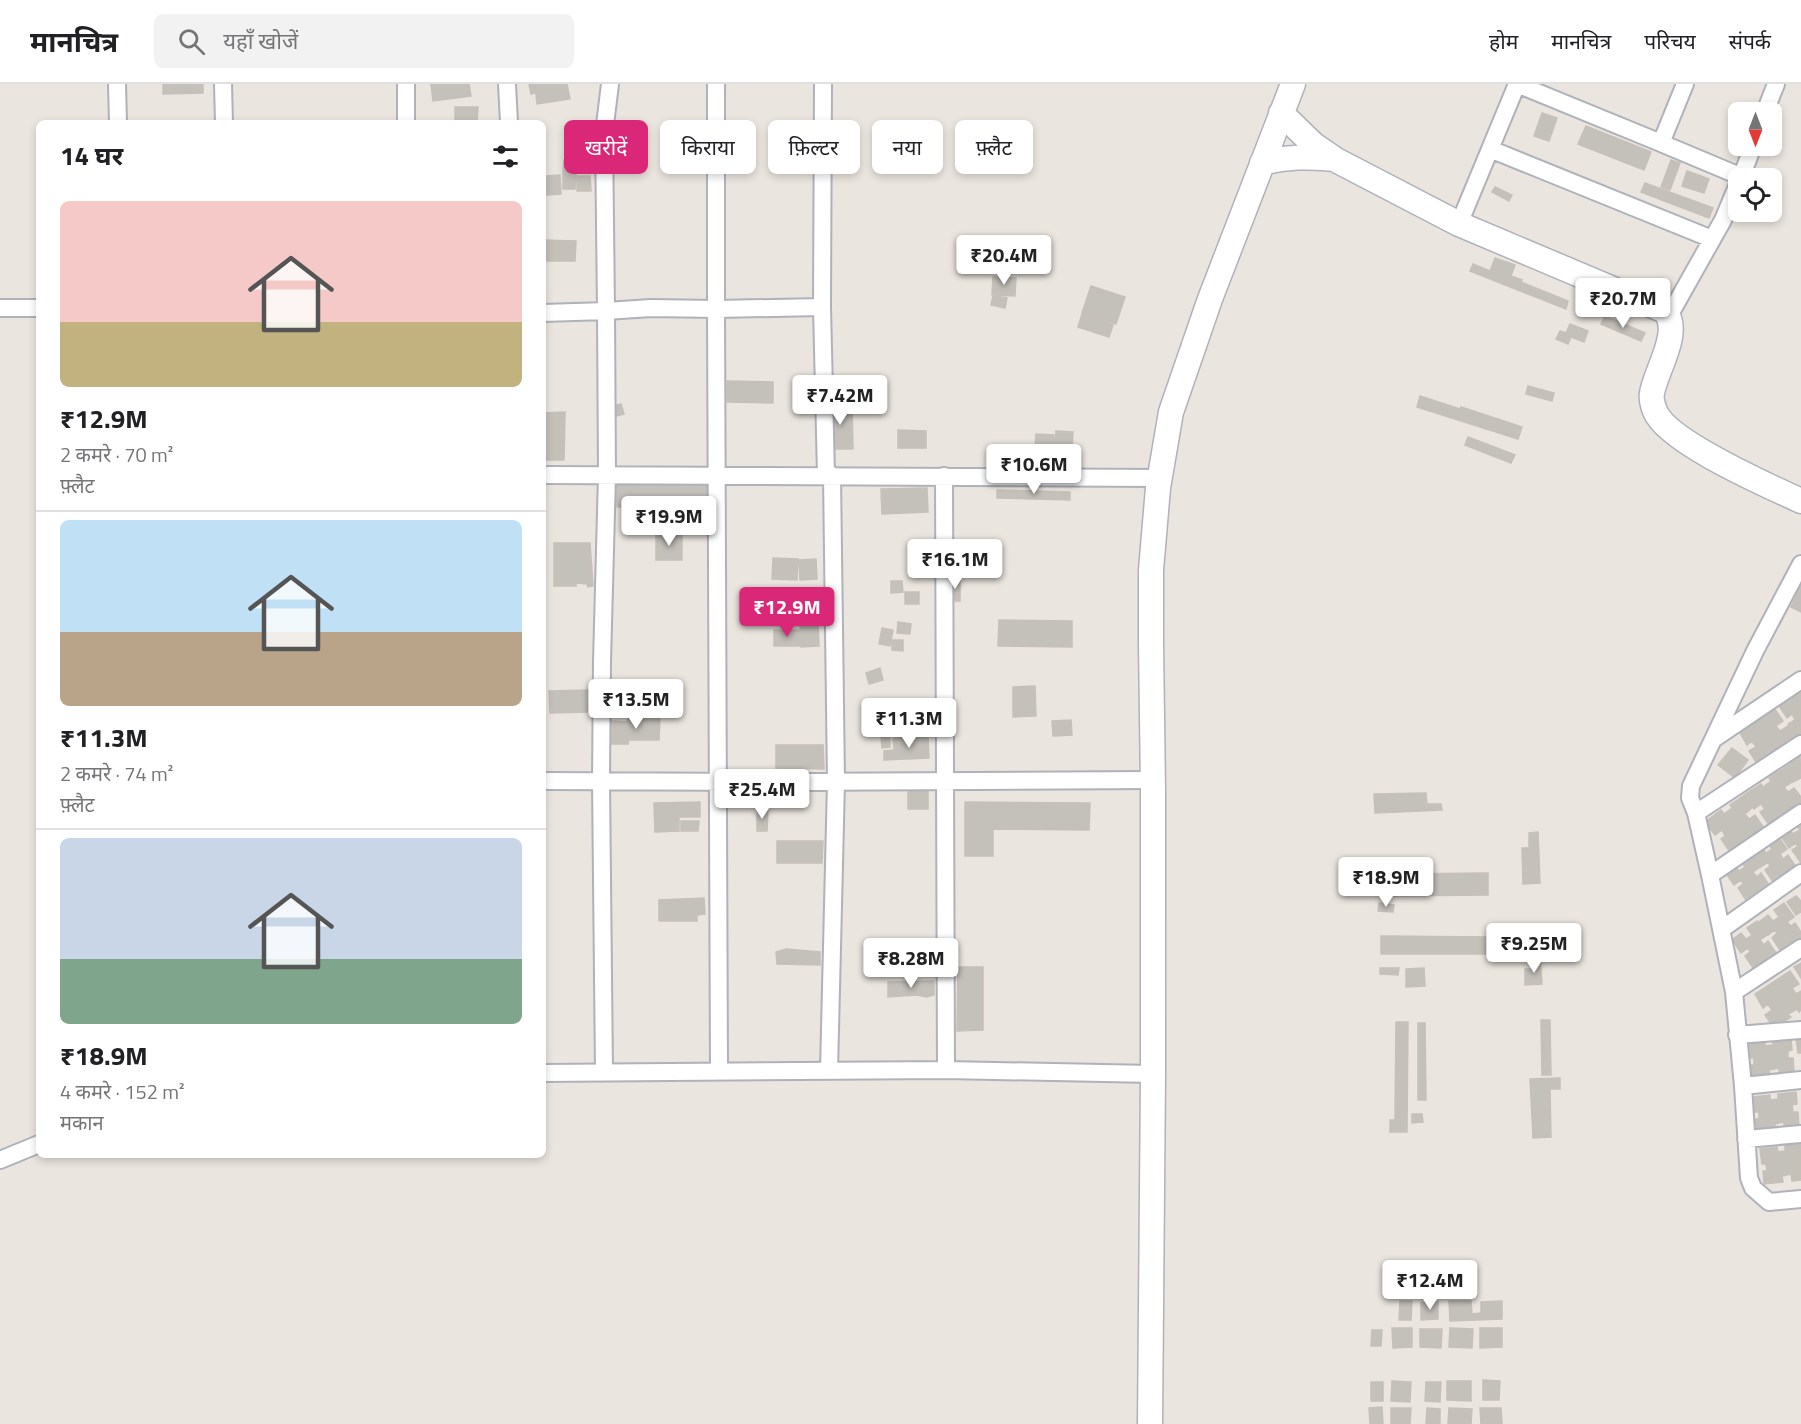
<!DOCTYPE html>
<html lang="hi">
<head>
<meta charset="utf-8">
<style>
	:root { --surface:#fff; --page:#f2f2f2; --text:#202124; --muted:#757577; --line:#e0e0e0; --accent:#db2777 }
	body { margin:0; font-family:"Titillium Web","Noto Sans Devanagari",sans-serif; background:var(--page); color:var(--text); height:100vh; display:flex; flex-direction:column; font-size:22px; white-space:nowrap }
	* { box-sizing:border-box; margin:0 }
	p { font-size:20px; color:var(--muted) }
	.icon { flex:none; width:33px; height:33px; fill:none; stroke:currentColor; stroke-width:2; stroke-linecap:round; stroke-linejoin:round }
	.map { position:relative; flex:1; overflow:hidden }
	.sheet { position:absolute; left:36px; top:36px; width:510px; height:1038px; display:flex; flex-direction:column; background:var(--surface); border-radius:9px; box-shadow:0 3px 9px #0003 }
	.sheet>* { flex:none }
	.top-card { position:absolute; left:564px; top:36px; width:570px; height:54px; display:flex; gap:12px }
	.needle { width:39px; rotate:180deg }
	.buttons { position:absolute; left:1728px; top:18px; display:grid; gap:12px }
	.buttons a { display:grid; place-items:center; width:54px; height:54px; border-radius:9px; background:var(--surface); box-shadow:0 3px 9px #0003; font-size:30px }
	.price { position:absolute; translate:-50% -51px; padding:0 14px; border-radius:6px; background:#fff; color:#222; font-size:20px; line-height:39px; filter:drop-shadow(0 2px 3px #0008) }
	.price::after { content:''; position:absolute; left:50%; top:36px; width:18px; height:14px; margin-left:-9px; background:inherit; clip-path:polygon(0 0,100% 0,50% 100%) }
	.price.on { background:var(--accent); color:#fff }
	ul { padding:0; list-style:none }
	li { display:grid; align-content:center; gap:12px; height:318px; padding:0 24px }
	li+li { border-top:2px solid var(--line) }
	li span { display:grid; place-items:center; height:186px; border-radius:9px; color:#555 }
	li>.icon { margin-inline-start:auto }
	span .icon { width:108px; height:108px; fill:#fffc; stroke-width:1 }
	li b { font-size:26px }
	h2 { display:flex; justify-content:space-between; align-items:center; height:72px; padding:0 24px; font-size:26px }
	.tag { padding:0 21px; border-radius:9px; background:var(--surface); box-shadow:0 3px 9px #0003; font-size:21px; line-height:54px }
	.tag.on { background:var(--accent); color:#fff }
	header { display:flex; align-items:center; gap:36px; box-sizing:border-box; height:84px; padding:0 30px; background:var(--surface); border-bottom:2px solid var(--line) }
	header strong { font-size:28px }
	nav { display:flex; gap:33px; margin-inline-start:auto; font-size:21px }
	.search { width:420px; height:54px; background:var(--page); display:flex; align-items:center; gap:15px; box-sizing:border-box; padding:0 21px; border-radius:9px; color:var(--muted); font-size:22px }
	.map>svg:first-child { display:block }
	.building { fill:#c4c0ba; stroke:#c6c0b9; stroke-width:1.5 }
	.lines { fill:none; stroke-linecap:round; stroke-linejoin:round }
	.street-casing { stroke:#afb2ba; stroke-width:20 }
	.secondary-casing { stroke:#afb2ba; stroke-width:27 }
	.street { stroke:#fff; stroke-width:16 }
	.secondary { stroke:#fff; stroke-width:24 }
</style>
</head>
<body>
<header>
<strong>मानचित्र</strong>
<div class="search"><svg class="icon" aria-label="search" viewBox="0 0 24 24"><circle cx="10" cy="10" r="6"/><path d="M15 15l6 6"/></svg>यहाँ खोजें</div>
<nav><a>होम</a><a>मानचित्र</a><a>परिचय</a><a>संपर्क</a></nav>
</header>
<div class="map">
<svg width="1801" height="1340" viewBox="0 0 1801 1340">
	<rect width="100%" height="100%" fill="#ebe5df"/>
	<path class="building" d="M163,0H203V9L163,10Z
		M431,0H469L471,12L433,17Z
		M529,0H567L570,15L537,20L536,9L531,10Z
		M455,23H478L477,39H455Z
		M1542,29L1557,34L1549,57L1534,52Z
		M1586,42L1651,68L1644,86L1578,60Z
		M564,76H576V88H563Z
		M1671,76L1680,79L1670,106L1661,103Z
		M1687,87L1709,95L1704,109L1682,102Z
		M563,89L576,90L575,105H563Z
		M560,91L561,110L547,111L546,92Z
		M577,92H590L591,107H577Z
		M1645,99L1713,124L1709,134L1641,108Z
		M1495,103L1512,111L1509,117L1492,108Z
		M543,156L576,157L575,177H543Z
		M1495,174L1515,181L1511,192L1522,196L1521,198L1568,217L1566,225L1470,187L1473,180L1490,187Z
		M993,193L1016,194L1015,212L992,211Z
		M1091,202L1125,213L1116,240L1082,229Z
		M993,212L1007,214L1005,224L991,221Z
		M1082,230L1113,241L1109,253L1078,243Z
		M1605,232L1645,249L1641,257L1601,240Z
		M1570,240L1588,247L1584,258L1571,253L1568,260L1556,255L1560,247L1566,249Z
		M727,297L773,298V319L727,318Z
		M1528,302L1554,309L1552,317L1526,310Z
		M1420,312L1460,325L1461,323L1522,343L1518,355L1417,323Z
		M828,319H852L853,365H829Z
		M621,320L624,330L612,333L609,323Z
		M565,328L564,376H543V329Z
		M898,346L926,347V364H898Z
		M1056,347L1073,348L1072,365L1055,364Z
		M1036,350L1054,351V363L1035,362Z
		M1468,353L1515,371L1511,379L1465,361Z
		M709,398V421L662,422L663,444L624,445V423H617L616,399Z
		M927,404L928,428L882,430L881,405Z
		M997,406L1070,408V416L997,414Z
		M656,450H682V476H656Z
		M554,459H590L593,502L588,503L587,500L576,499V502H554Z
		M773,474L798,475L797,496L772,495Z
		M816,475L817,495L800,496L799,476Z
		M951,495L960,496V517H950Z
		M891,497H902L903,508L891,509Z
		M1801,502V528L1791,523Z
		M905,508H919V520H905Z
		M999,536L1072,537V563L998,562Z
		M898,538L911,540L910,550L897,549Z
		M800,539H818L819,562L801,563Z
		M882,544L893,546L890,562L879,560Z
		M774,546H800V562H774Z
		M892,556H903V567L892,566Z
		M880,584L883,596L869,600L866,589Z
		M1035,602L1036,632L1013,633V603Z
		M1801,605V652L1797,654L1788,640L1795,636L1792,630L1787,634L1778,620Z
		M588,606L589,628L550,629L549,607Z
		M1774,624L1783,637L1776,642L1780,647L1788,642L1797,655L1783,664L1781,662L1772,667L1775,670L1758,681L1749,667L1756,663L1752,657L1747,661L1739,647Z
		M645,631L646,633H660L659,656H629L628,660H612V637L627,638L628,634Z
		M1071,636L1072,651L1053,652L1052,637Z
		M890,650V663L882,664L881,651Z
		M928,653L929,674L884,676V667L894,666L893,654Z
		M776,661H823L824,685L776,684Z
		M1732,664L1748,676L1735,694L1718,681Z
		M1800,673L1801,694L1793,698L1783,685Z
		M1783,685L1792,698L1784,703L1788,708L1794,704L1801,713V719L1769,741L1760,728L1765,725L1761,720L1754,725L1744,711L1761,700L1763,703L1771,697L1769,694Z
		M928,703V725H908V704Z
		M1426,709L1427,720H1441L1442,726L1375,729L1374,710Z
		M1743,712L1752,724L1745,730L1749,735L1755,731L1764,744L1730,768L1721,755L1725,752L1722,746L1715,751L1705,738L1721,726L1724,730L1732,724L1730,721Z
		M700,718V733H679V747L655,748L654,719Z
		M965,718L1090,719L1089,746L993,745V772H965Z
		M757,725L768,726L767,747H757Z
		M1801,735V779L1792,766L1798,762L1796,759L1789,764L1780,751L1789,744L1793,750L1800,746L1795,739Z
		M681,737H699L698,747H681Z
		M1538,748L1540,799L1523,800L1522,764H1529V749Z
		M1777,751L1787,765L1780,770L1783,775L1788,771L1798,786L1775,801L1765,786L1770,782L1768,778L1761,783L1752,770L1761,763L1766,769L1772,765L1767,758Z
		M777,757H823L822,779H777Z
		M1750,769L1760,783L1753,788L1757,793L1761,789L1771,804L1748,819L1738,804L1743,800L1741,796L1734,801L1725,788L1734,781L1739,787L1745,783L1740,776Z
		M1488,789V811L1393,812L1392,790Z
		M1796,812L1801,817V828L1796,831L1787,818Z
		M704,814L705,830L697,831V837H659V816Z
		M1379,819L1394,821L1393,828L1378,827Z
		M1784,819L1794,833L1787,838L1791,842L1795,839L1801,848V856L1782,869L1772,854L1777,849L1775,846L1768,851L1759,838L1768,831L1773,837L1779,833L1774,826Z
		M1757,837L1767,851L1760,856L1764,861L1768,857L1778,872L1755,887L1745,872L1750,868L1748,864L1741,869L1732,856L1741,849L1746,855L1752,851L1747,844Z
		M1381,852L1492,853V870H1381Z
		M786,865L820,868V881L777,880L776,868Z
		M1533,874H1540L1542,900L1525,901V885H1533Z
		M1801,879V894L1794,883Z
		M958,883H983V946L957,947Z
		M1380,884H1399L1398,891L1380,890Z
		M1424,884L1425,902L1406,903V885Z
		M1790,887L1799,900L1792,904L1796,910L1801,907V926L1799,928L1797,925L1788,930L1791,933L1774,944L1765,931L1772,926L1768,920L1763,924L1755,910Z
		M934,897V911L927,913L917,911L888,913V898Z
		M1541,936H1550L1551,991H1542Z
		M1396,938H1408L1407,1048H1390V1036H1395Z
		M1418,939H1425L1426,1016H1418Z
		M1801,953V969H1798L1796,954Z
		M1791,954L1792,966L1788,967V974H1793L1794,989L1779,991V984L1769,986L1770,992L1752,994L1750,981H1754V974H1749L1748,959L1765,957V962L1773,961V956Z
		M1560,994V1005H1550L1551,1053L1533,1054L1530,995Z
		M1796,1008L1797,1020L1792,1021L1793,1028H1798L1799,1043L1784,1045V1038L1775,1040V1046L1757,1048L1755,1035H1759V1028H1754L1753,1013L1770,1011V1016L1778,1015V1010Z
		M1412,1030H1422L1423,1038L1412,1039Z
		M1801,1060V1096L1792,1097L1791,1090L1782,1092L1783,1098L1764,1100L1763,1087H1767L1766,1080H1762L1760,1065L1777,1063L1778,1068L1785,1067V1062Z
		M1400,1217H1412L1411,1236H1399Z
		M1449,1217H1471L1472,1230L1481,1229V1218L1502,1217V1235L1450,1237Z
		M1438,1218V1235L1421,1236V1219Z
		M1392,1244H1412V1263L1393,1264Z
		M1450,1244L1473,1245L1472,1264L1449,1263Z
		M1480,1244H1502V1263L1480,1264Z
		M1420,1245H1442L1441,1264L1420,1263Z
		M1372,1246H1382L1381,1262H1371Z
		M1483,1296L1500,1297L1499,1316H1483Z
		M1392,1297L1411,1298L1410,1318L1391,1317Z
		M1447,1297H1471V1317L1447,1316Z
		M1371,1298H1383V1317H1371Z
		M1426,1298H1441L1440,1318L1425,1317Z
		M1382,1323L1383,1340H1370L1369,1324Z
		M1391,1324H1411L1410,1340H1391Z
		M1427,1324L1440,1325V1340H1426Z
		M1449,1324L1472,1325L1471,1340H1448Z
		M1480,1324H1501L1502,1340H1481Z"/>
	<g class="lines">
		<defs>
			<path id="street" d="M117,0L118,39
				M223,0L224,39
				M406,0V39
				M507,0L509,39
				M1765,28L1776,0
				M1661,59L1742,93
				M1490,65L1712,155
				M1741,94L1753,62
				M1459,140L1517,0L1661,59L1685,0
				M822,223L823,0
				M0,224H39
				M543,229L606,227L604,49L610,0
				M1669,232L1723,136L1738,100
				M543,391L1160,394
				M944,392L946,986
				M1801,480L1755,567L1691,702L1690,714L1696,729L1710,791L1801,729
				M1715,654L1801,596
				M543,697L783,698L1153,696
				M1696,729L1801,660
				M1710,791L1734,908L1743,1002L1749,1094L1753,1104L1769,1118L1801,1115
				M1722,845L1801,789
				M1734,908L1801,864
				M1737,951L1801,946
				M719,986L716,225L822,223L826,391
				M829,987L836,698L832,391
				M604,988L601,697L602,578L607,391L606,227L651,224L716,225V0
				M543,989L946,986L1153,990
				M1743,1002L1801,996
				M1746,1055L1801,1050
				M0,1076L39,1060"/>
			<path id="secondary" d="M1281,29L1314,61L1336,76L1459,140L1665,227C1682,248 1656,286 1652,309C1651,314 1653,322 1655,327C1667,358 1769,402 1801,417
				M1262,79C1287,72 1309,73 1334,75
				M1150,1340L1153,990V706L1151,559V486L1158,404L1171,328L1210,215L1293,0"/>
		</defs>
		<use href="#street" class="street-casing"/>
		<use href="#secondary" class="secondary-casing"/>
		<use href="#street" class="street"/>
		<use href="#secondary" class="secondary"/>
	</g>
</svg>
<div class="buttons">
<a><svg class="needle" viewBox="-14 -14 28 28"><path d="M0-13l5 13h-10z" fill="#e53935"/><path d="M0 13l5-13h-10z" fill="#757577"/></svg></a>
<a><svg class="icon" aria-label="locate" viewBox="0 0 24 24"><circle cx="12" cy="12" r="6"/><path d="M12 2v4M12 18v4M2 12h4M18 12h4"/></svg></a>
</div>
<b class="price" style="left:1004px;top:202px">₹20.4M</b>
<b class="price" style="left:1623px;top:245px">₹20.7M</b>
<b class="price" style="left:840px;top:342px">₹7.42M</b>
<b class="price" style="left:1034px;top:411px">₹10.6M</b>
<b class="price" style="left:669px;top:463px">₹19.9M</b>
<b class="price" style="left:955px;top:506px">₹16.1M</b>
<b class="price on" style="left:787px;top:554px">₹12.9M</b>
<b class="price" style="left:636px;top:646px">₹13.5M</b>
<b class="price" style="left:909px;top:665px">₹11.3M</b>
<b class="price" style="left:762px;top:736px">₹25.4M</b>
<b class="price" style="left:1386px;top:824px">₹18.9M</b>
<b class="price" style="left:1534px;top:890px">₹9.25M</b>
<b class="price" style="left:911px;top:905px">₹8.28M</b>
<b class="price" style="left:1430px;top:1227px">₹12.4M</b>
<div class="top-card">
<a class="tag on">खरीदें</a>
<a class="tag">किराया</a>
<a class="tag">फ़िल्टर</a>
<a class="tag">नया</a>
<a class="tag">फ़्लैट</a>
</div>
<section class="sheet">
<h2>14 घर<svg class="icon" aria-label="filters" viewBox="0 0 24 24"><path d="M4 7h16M4 17h16"/><circle cx="9" cy="7" r="2"/><circle cx="15" cy="17" r="2"/></svg></h2>
<ul>
<li><span style="background:linear-gradient(#f6c9c9 65%,#c2b280 0)"><svg class="icon" aria-label="home" viewBox="0 0 24 24"><path d="M3 11l9-7 9 7M6 9v11h12V9"/></svg></span><div><b>₹12.9M</b><p>2 कमरे · 70 m²</p><p>फ़्लैट</p></div></li>
<li><span style="background:linear-gradient(#bfe0f5 60%,#b9a48a 0)"><svg class="icon" aria-label="home" viewBox="0 0 24 24"><path d="M3 11l9-7 9 7M6 9v11h12V9"/></svg></span><div><b>₹11.3M</b><p>2 कमरे · 74 m²</p><p>फ़्लैट</p></div></li>
<li><span style="background:linear-gradient(#c9d6e8 65%,#7fa58c 0)"><svg class="icon" aria-label="home" viewBox="0 0 24 24"><path d="M3 11l9-7 9 7M6 9v11h12V9"/></svg></span><div><b>₹18.9M</b><p>4 कमरे · 152 m²</p><p>मकान</p></div></li>
</ul>
</section>
</div>
</body>
</html>
